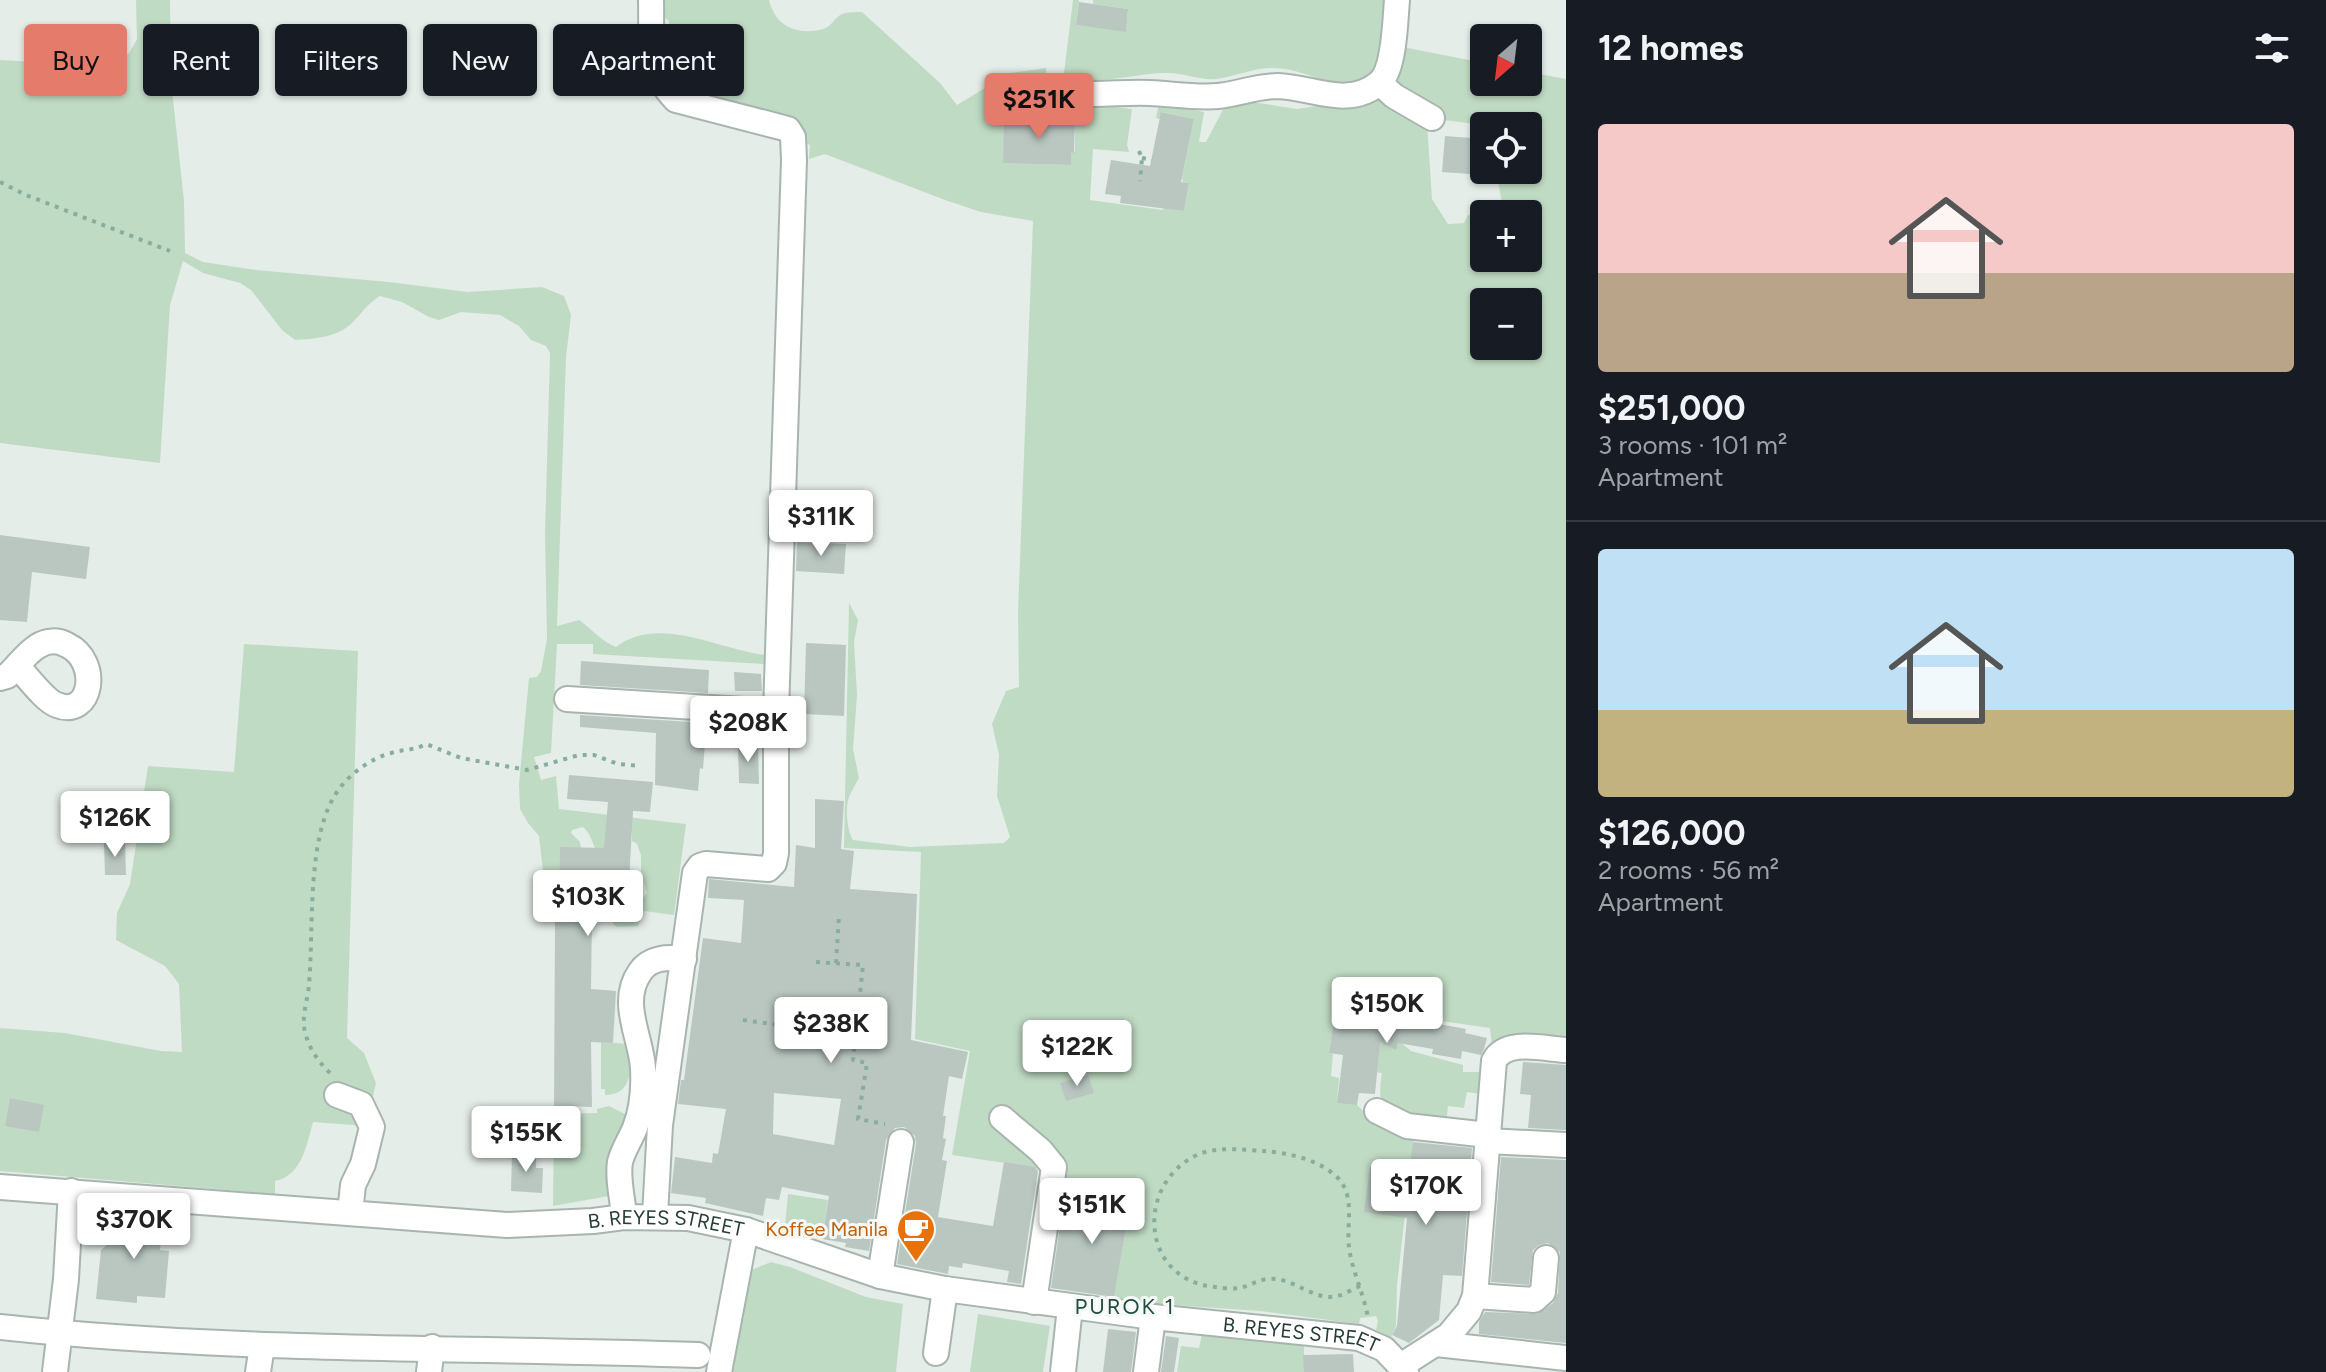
<!DOCTYPE html>
<html lang="en">
<head>
<meta charset="utf-8">
<style>
	:root { --surface:#171b24; --page:#242831; --text:#f1f3f6; --muted:#9ea1a6; --line:#363941; --accent:#e47b6b }
	body { margin:0; font-family:Figtree,sans-serif; background:var(--page); color:var(--text); height:100vh; display:flex; flex-direction:column; font-size:30px; white-space:nowrap }
	* { box-sizing:border-box; margin:0 }
	p { font-size:26px; color:var(--muted) }
	.icon { flex:none; width:44px; height:44px; fill:none; stroke:currentColor; stroke-width:2; stroke-linecap:round; stroke-linejoin:round }
	.map { position:relative; flex:1; overflow:hidden }
	.sheet { display:flex; flex-direction:column; background:var(--surface); width:760px }
	.sheet>* { flex:none }
	.top-card { position:absolute; left:24px; top:24px; width:760px; height:72px; display:flex; gap:16px }
	.needle { width:52px; rotate:208deg }
	.controls { position:absolute; left:1470px; top:24px; display:grid; gap:16px }
	.controls a { display:grid; place-items:center; width:72px; height:72px; border-radius:8px; background:var(--surface); box-shadow:0 2px 6px #0004; font-size:40px }
	.price { position:absolute; translate:-50% -68px; padding:0 18px; border-radius:8px; background:#fff; color:#222; font-size:26px; line-height:52px; filter:drop-shadow(0 2px 4px #0008) }
	.price::after { content:''; position:absolute; left:50%; top:48px; width:24px; height:18px; margin-left:-12px; background:inherit; clip-path:polygon(0 0,100% 0,50% 100%) }
	.price.on { background:var(--accent); color:#111 }
	ul { padding:0; list-style:none }
	li { display:grid; align-content:center; gap:16px; height:424px; padding:0 32px }
	li+li { border-top:2px solid var(--line) }
	li span { display:grid; place-items:center; height:248px; border-radius:8px; color:#555 }
	li>.icon { margin-inline-start:auto }
	span .icon { width:144px; height:144px; fill:#fffc; stroke-width:1 }
	li b { font-size:34px }
	h2 { display:flex; justify-content:space-between; align-items:center; height:96px; padding:0 32px; font-size:34px }
	.chip { padding:0 28px; border-radius:8px; background:var(--surface); box-shadow:0 2px 6px #0004; font-size:28px; line-height:72px }
	.chip.on { background:var(--accent); color:#111 }
	main { display:flex; flex:1; min-height:0 }
	.map>svg:first-child { display:block }
	.green { fill:#c0dbc4; fill-rule:evenodd }
	.building { fill:#bac7c1; fill-rule:evenodd }
	.lines { fill:none; stroke-linecap:round; stroke-linejoin:round }
	.minor-casing { stroke:#a8b5ae; stroke-width:28 }
	.path { stroke:#88ad9d; stroke-width:4; stroke-dasharray:4 6; stroke-linecap:butt }
	.minor { stroke:#fff; stroke-width:24 }
	.labels { text-anchor:middle; dominant-baseline:central; stroke-width:6; stroke-linejoin:round; paint-order:stroke }
	.street-label { font-size:20px; fill:#263d34; stroke:#f5f9f7 }
	.food-label { font-size:20px; fill:#c56008; stroke:#f5f9f7; text-anchor:end }
	.neighbourhood-label { font-size:22px; letter-spacing:2px; fill:#234d3e; stroke:#f5f9f7 }
</style>
</head>
<body>
<main>
<div class="map">
<svg width="1566" height="1372" viewBox="0 0 1566 1372">
	<rect width="100%" height="100%" fill="#e5ede8"/>
	<path class="green" d="M136,0H170L171,81L184,201L185,253L203,262L256,270L389,282L468,292L542,287L564,296L571,315L566,357L557,626L579,620C593,630 601,641 616,647C659,614 719,650 766,655V664L593,654V644H557L551,753L534,757L541,780L556,776L559,809L686,824L674,915L644,911L638,926L617,927L613,924V879L622,880C625,888 632,900 640,901L647,893L641,873V855L637,844L632,841V821L603,863C593,852 595,838 583,827L572,830L571,833L580,842L581,848L560,884L556,885V899L546,897L539,836L528,823L520,809L519,784L529,678L537,677L541,671L547,639L545,535L550,353L546,346L531,340L519,326L500,315L461,312L439,320L429,317L402,302L380,296C366,305 363,312 352,323C338,337 314,339 295,340L282,330L251,290L240,283L203,273L183,261L170,305L160,463L0,443V60L54,63L86,70L110,69L129,53L137,39Z
		M662,0H769C775,26 797,36 823,29C831,27 835,17 842,14C848,12 856,12 862,12L940,83L957,105L1010,73L1046,68C1048,93 1036,93 1034,112L1022,111L1021,124L1004,123V163L1070,165L1071,152H1075V121L1065,120C1076,96 1109,107 1132,109L1127,145L1129,152L1093,149L1090,200L1163,210L1164,205L1171,209L1184,211L1189,183L1183,182L1182,178L1194,119L1162,112L1160,119L1156,118L1159,103L1204,112L1199,142H1206L1226,104L1241,100L1297,109L1377,97L1427,122L1432,199L1448,224L1464,223L1468,215L1484,217V258H1528V214H1489L1497,210L1502,203L1496,170H1528V126H1491L1444,120L1427,102L1408,93L1398,84L1403,47L1484,63V82H1528V72L1566,79V1038L1536,1036L1492,1047L1490,1028L1336,1006L1329,1053L1333,1054L1331,1076L1339,1078L1337,1102L1357,1105L1373,1120L1414,1135L1397,1285L1396,1326L1391,1337L1376,1330L1378,1321L1376,1316L1360,1318L1359,1324L1260,1311L1113,1301L1131,1199L1060,1186L1050,1170L952,1155L970,1051L915,1039L921,852L844,848L849,603L858,620L854,642L857,695L853,749L859,778C856,784 851,792 849,797C845,808 847,831 853,840L910,847L1004,843L1010,837L997,796L999,755L992,724L1006,691L1019,687L1018,612L1033,221L981,212L945,200L825,154L809,159L810,145L763,126L671,108L660,73L668,64L669,21L661,15ZM1484,302H1528V346H1484Z
		M1073,0H1079L1076,25L1126,31L1128,9L1093,4V0H1388L1385,47L1373,74C1331,96 1315,69 1272,68C1254,68 1235,76 1217,79C1202,81 1184,73 1168,73C1135,72 1095,89 1064,73Z
		M244,644L358,651L347,1038L364,1053L376,1083L371,1104L378,1127L313,1122C307,1144 302,1176 275,1181V1194L0,1171V1028L65,1033L161,1051L182,1052L179,984L165,966L116,940L117,913L130,884L148,766L234,772Z
		M1384,1034L1380,1042L1395,1049L1399,1041L1411,1051L1463,1065V1072H1480V1094L1467,1092L1464,1108L1448,1106L1446,1124C1431,1124 1385,1116 1381,1099C1379,1091 1381,1080 1382,1073L1353,1069Z
		M601,1042L628,1044C631,1065 635,1095 605,1095V1089H601Z
		M609,1106L627,1115L605,1173L609,1196L553,1206L554,1114L597,1113V1109Z
		M788,1194L828,1200L822,1239L785,1225Z
		M771,1262L790,1267L866,1297L903,1304L896,1372H725L749,1271Z
		M978,1314L1050,1326L1043,1372H970Z
		M1202,1334L1304,1342V1372H1177L1181,1346L1199,1348Z"/>
	<path class="building" d="M1079,2L1128,9L1126,32L1076,25Z
		M1161,112L1194,119L1181,182L1189,183L1184,211L1120,203L1121,196L1105,194L1111,160L1150,166Z
		M1022,114L1056,116V120L1075,121L1074,153L1071,152V165L1003,163L1004,123L1021,124Z
		M1445,136L1484,139V175L1442,172Z
		M0,535L90,547L86,579L32,572L27,622L0,620Z
		M797,542L846,544L844,574L796,571Z
		M806,643L846,645L844,716L804,714Z
		M581,661L709,670L708,693L580,685Z
		M734,672L761,674L762,691H735Z
		M580,715L692,722V742L705,743L703,769L700,768L698,791L655,785L656,733L580,727Z
		M738,744L758,745L759,784L739,783Z
		M569,775L653,782L650,812L633,811L629,881L580,877V919H592L591,989L616,991L613,1043L591,1042L592,1107L572,1106V1114H554L555,918H559L560,847L604,848L608,802L567,799Z
		M815,799L844,801L841,849L854,851L850,889L917,894L911,1040L968,1052L962,1079L949,1076L943,1116H946L943,1138L946,1139L942,1160L947,1161L938,1217L993,1226L1004,1162L1035,1167L1038,1171L1021,1284L1007,1282L1009,1271L963,1263L962,1268L949,1266L948,1274L897,1264L916,1144L915,1136L904,1127L895,1128L886,1140L869,1251L845,1247L846,1243L822,1239L829,1196L782,1187L779,1200L766,1198L763,1216L705,1203L706,1198L671,1193L675,1157L712,1163L713,1153L718,1154L726,1109L678,1104L681,1080H684L703,938L741,943L744,900L708,898L709,879L794,887L796,845L815,848ZM774,1093L841,1099L834,1145L773,1134Z
		M125,842L126,875H105L104,843Z
		M1336,1005L1466,1029L1465,1033L1487,1038L1484,1049L1481,1055L1462,1051L1461,1059L1432,1054L1433,1049L1398,1043L1396,1050L1380,1042L1375,1094L1359,1093L1357,1105L1337,1103L1343,1055L1329,1053Z
		M1523,1062L1566,1065V1130L1528,1128L1531,1095L1520,1094Z
		M1088,1075L1094,1093L1066,1101L1060,1083Z
		M10,1098L44,1105L39,1132L5,1126Z
		M1413,1142L1472,1148L1462,1276L1443,1275L1439,1320L1409,1343L1392,1335L1397,1326L1407,1218L1364,1212L1370,1168L1409,1174Z
		M512,1153L536,1154V1168H543L542,1193L511,1191Z
		M1501,1157L1566,1160V1343L1479,1334V1322L1485,1312L1538,1314L1553,1303L1558,1293L1560,1252L1548,1243L1539,1245L1533,1250L1529,1285L1491,1282Z
		M1086,1191L1131,1199L1114,1297L1051,1288L1062,1212L1082,1216Z
		M117,1213L164,1218L160,1250L169,1251L165,1298L137,1296V1303L96,1299L101,1250L115,1238Z
		M1108,1329L1136,1332L1131,1372H1103Z
		M1166,1336L1179,1338L1174,1372H1161Z
		M1353,1354L1354,1372H1304L1303,1355Z"/>
	<g class="lines">
		<defs>
			<g id="minor">
				<path d="M651,0C652,40 646,70 676,100L788,129L793,137L794,160L776,712V853L774,863L768,869L706,864L700,866L695,873L660,1125L655,1216"/>
				<path d="M1380,83L1394,96L1432,118"/>
				<path d="M1094,94C1113,94 1131,92 1150,93C1172,94 1196,98 1218,96C1238,94 1257,86 1278,86C1312,87 1348,109 1379,83C1395,70 1395,20 1397,0"/>
				<path d="M0,678L7,676C17,667 26,653 38,646C47,640 58,640 67,645C101,661 92,719 57,705C45,701 27,676 17,666"/>
				<path d="M567,699L776,712"/>
				<path d="M337,1095L361,1104L372,1127L363,1164L353,1185L350,1213"/>
				<path d="M1377,1111L1407,1126L1488,1135"/>
				<path d="M1002,1118L1041,1151L1054,1167L1034,1302"/>
				<path d="M1488,1141L1566,1145"/>
				<path id="s1" d="M0,1187L507,1225L593,1221L624,1217L688,1218L746,1230L880,1276L945,1289L1153,1317L1359,1338L1384,1349L1406,1372"/>
				<path d="M624,1217C623,1199 617,1179 620,1162C623,1150 630,1140 635,1128C642,1110 644,1087 643,1068C641,1037 619,1002 640,972C650,957 668,957 684,959"/>
				<path d="M880,1276L901,1142"/>
				<path d="M1475,1296L1534,1300L1543,1292L1546,1258"/>
				<path d="M0,1327C232,1352 466,1347 698,1355"/>
				<path d="M1436,1344L1566,1358"/>
				<path d="M936,1353L945,1289"/>
				<path d="M1402,1365L1449,1335L1469,1311L1475,1296L1494,1061C1506,1038 1544,1049 1566,1050"/>
				<path d="M55,1372L66,1279L71,1191"/>
				<path d="M258,1372L262,1346"/>
				<path d="M429,1372L432,1347"/>
				<path d="M719,1372L746,1230"/>
				<path d="M1063,1372L1070,1307"/>
				<path d="M1146,1372L1153,1317"/>
			</g>
		</defs>
		<use href="#minor" class="minor-casing"/>
		<path class="path" d="M1139,151L1142,158L1140,181
			M1142,158L1152,160
			M0,182L26,195L170,251
			M816,962L863,965L853,1060L867,1063L858,1119L885,1124
			M836,963L839,916
			M743,1020L779,1025L778,1034L855,1043
			M330,1073C318,1061 309,1049 305,1032C301,1016 308,1000 309,984C314,929 306,837 337,792C348,775 371,758 391,753C403,749 413,751 426,744L461,758L527,770L579,755H594L618,764L641,766
			M1360,1286C1353,1289 1345,1294 1338,1296C1313,1302 1293,1276 1268,1279C1257,1280 1250,1286 1239,1288C1232,1289 1222,1288 1215,1287C1140,1280 1135,1184 1197,1155C1217,1146 1243,1150 1264,1151C1288,1153 1318,1159 1337,1177C1356,1196 1346,1224 1349,1247C1352,1271 1364,1294 1368,1318"/>
		<use href="#minor" class="minor"/>
	</g>
	<defs>
		<symbol id="cafe-pin" viewBox="-11 -11 22 30"><path d="M0 17L-7.5 6A9.5 9.5 0 1 1 7.5 6Z" fill="#e8710a" stroke="#f5f9f7"/><path d="M-5.5-4.5H6V0H3Q3 3.5 0 3.5H-2.5Q-5.5 3.5-5.5 0ZM3-3.2v2h1.7v-2ZM-6 4.5H4V6H-6Z" fill="#fff"/></symbol>
	</defs>
	<g fill-rule="evenodd">
		<use href="#cafe-pin" x="894" y="1207" width="44" height="60"/>
	</g>
	<g class="labels">
		<g class="street-label">
			<text stroke="none"><textPath href="#s1" startOffset="668">B. REYES STREET</textPath></text>
			<text stroke="none"><textPath href="#s1" startOffset="1316">B. REYES STREET</textPath></text>
		</g>
		<g class="food-label">
			<text x="888" y="1229">Koffee Manila</text>
		</g>
		<g class="neighbourhood-label">
			<text x="1125" y="1306">PUROK 1</text>
		</g>
	</g>
</svg>
<div class="controls">
<a><svg class="needle" viewBox="-14 -14 28 28"><path d="M0-13l5 13h-10z" fill="#e53935"/><path d="M0 13l5-13h-10z" fill="#9ea1a6"/></svg></a>
<a><svg class="icon" aria-label="locate" viewBox="0 0 24 24"><circle cx="12" cy="12" r="6"/><path d="M12 2v4M12 18v4M2 12h4M18 12h4"/></svg></a>
<a>+</a>
<a>−</a>
</div>
<b class="price on" style="left:1039px;top:141px">$251K</b>
<b class="price" style="left:821px;top:558px">$311K</b>
<b class="price" style="left:748px;top:764px">$208K</b>
<b class="price" style="left:115px;top:859px">$126K</b>
<b class="price" style="left:588px;top:938px">$103K</b>
<b class="price" style="left:1387px;top:1045px">$150K</b>
<b class="price" style="left:831px;top:1065px">$238K</b>
<b class="price" style="left:1077px;top:1088px">$122K</b>
<b class="price" style="left:526px;top:1174px">$155K</b>
<b class="price" style="left:1426px;top:1227px">$170K</b>
<b class="price" style="left:1092px;top:1246px">$151K</b>
<b class="price" style="left:134px;top:1261px">$370K</b>
<div class="top-card">
<a class="chip on">Buy</a>
<a class="chip">Rent</a>
<a class="chip">Filters</a>
<a class="chip">New</a>
<a class="chip">Apartment</a>
</div>
</div>
<section class="sheet">
<h2>12 homes<svg class="icon" aria-label="filters" viewBox="0 0 24 24"><path d="M4 7h16M4 17h16"/><circle cx="9" cy="7" r="2"/><circle cx="15" cy="17" r="2"/></svg></h2>
<ul>
<li><span style="background:linear-gradient(#f6c9c9 60%,#b9a48a 0)"><svg class="icon" aria-label="home" viewBox="0 0 24 24"><path d="M3 11l9-7 9 7M6 9v11h12V9"/></svg></span><div><b>$251,000</b><p>3 rooms · 101 m²</p><p>Apartment</p></div></li>
<li><span style="background:linear-gradient(#bfe0f5 65%,#c2b280 0)"><svg class="icon" aria-label="home" viewBox="0 0 24 24"><path d="M3 11l9-7 9 7M6 9v11h12V9"/></svg></span><div><b>$126,000</b><p>2 rooms · 56 m²</p><p>Apartment</p></div></li>
</ul>
</section>
</main>
</body>
</html>
